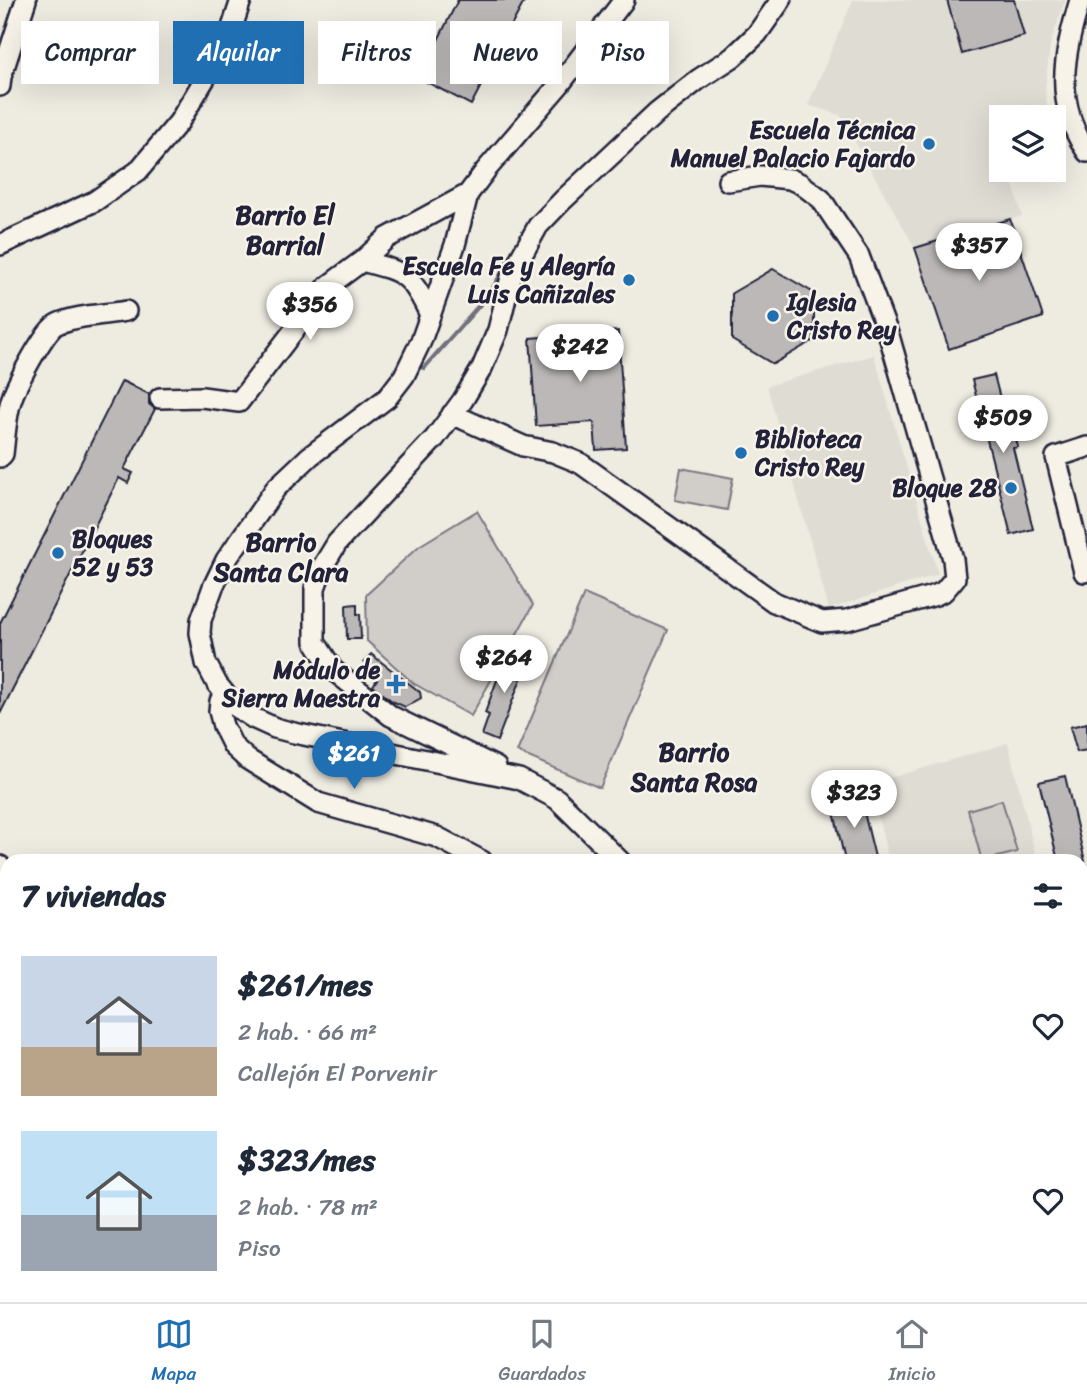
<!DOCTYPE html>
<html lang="es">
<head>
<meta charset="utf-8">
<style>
	:root { --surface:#fff; --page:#f2f2f3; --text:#1f2937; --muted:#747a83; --line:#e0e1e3; --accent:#1f6fb2 }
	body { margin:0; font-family:Sriracha,sans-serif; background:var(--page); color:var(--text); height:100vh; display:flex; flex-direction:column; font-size:26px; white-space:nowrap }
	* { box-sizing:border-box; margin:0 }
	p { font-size:23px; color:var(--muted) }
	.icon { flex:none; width:38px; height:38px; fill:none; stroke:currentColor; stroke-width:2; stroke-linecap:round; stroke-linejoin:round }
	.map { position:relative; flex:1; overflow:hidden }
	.side { position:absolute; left:0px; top:854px; width:1088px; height:448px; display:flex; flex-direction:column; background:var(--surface); border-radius:21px 21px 0 0; box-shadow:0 7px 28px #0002 }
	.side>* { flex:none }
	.guide { position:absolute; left:21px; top:21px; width:700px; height:63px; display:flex; gap:14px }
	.controls { position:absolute; left:989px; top:105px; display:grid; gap:14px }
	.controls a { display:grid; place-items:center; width:77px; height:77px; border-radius:0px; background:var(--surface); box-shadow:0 7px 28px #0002; font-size:35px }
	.price { position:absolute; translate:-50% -60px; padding:0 16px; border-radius:24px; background:#fff; color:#222; font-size:23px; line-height:46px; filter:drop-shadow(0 2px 4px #0008) }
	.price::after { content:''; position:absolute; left:50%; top:42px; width:21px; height:16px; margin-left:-10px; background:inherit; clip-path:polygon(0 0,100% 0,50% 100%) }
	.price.active { background:var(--accent); color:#fff }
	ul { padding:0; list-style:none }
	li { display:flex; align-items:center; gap:21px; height:175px; padding:0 21px }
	li span { display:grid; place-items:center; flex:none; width:196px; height:140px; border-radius:0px; color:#555 }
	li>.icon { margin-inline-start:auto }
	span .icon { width:84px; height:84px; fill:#fffc; stroke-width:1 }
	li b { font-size:30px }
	h2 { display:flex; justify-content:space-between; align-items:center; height:84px; padding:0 21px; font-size:30px }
	.chip { padding:0 24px; border-radius:0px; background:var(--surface); box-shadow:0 7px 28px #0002; font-size:24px; line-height:63px }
	.chip.active { background:var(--accent); color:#fff }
	.menu { display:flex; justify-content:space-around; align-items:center; height:98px; border-top:2px solid var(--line); background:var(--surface); font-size:19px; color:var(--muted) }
	.menu a { display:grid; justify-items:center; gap:4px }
	.menu .active { color:var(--accent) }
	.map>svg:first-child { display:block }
	.built { fill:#dfdcd4 }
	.green { fill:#d1cdc9; stroke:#7a7882; stroke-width:2 }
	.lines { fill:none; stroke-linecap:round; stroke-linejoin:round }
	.stream { stroke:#716f7b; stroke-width:4.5 }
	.building { fill:#bbb8b7; stroke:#22223b; stroke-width:2 }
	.minor-casing { stroke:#22223b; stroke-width:24 }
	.minor { stroke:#f7f3e8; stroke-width:19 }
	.poi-dot { fill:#1f6fb2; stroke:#f7f3e8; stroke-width:2.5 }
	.labels { text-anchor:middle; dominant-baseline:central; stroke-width:5; stroke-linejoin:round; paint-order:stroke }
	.poi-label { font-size:24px; font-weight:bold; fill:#22223b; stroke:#f7f3e8; text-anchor:end }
	.neighbourhood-label { font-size:26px; font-weight:bold; fill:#22223b; stroke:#f7f3e8 }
</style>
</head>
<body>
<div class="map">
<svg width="1087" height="1302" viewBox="0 0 1087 1302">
	<rect width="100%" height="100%" fill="#eeebe1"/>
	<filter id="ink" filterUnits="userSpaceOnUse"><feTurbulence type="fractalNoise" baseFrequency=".0143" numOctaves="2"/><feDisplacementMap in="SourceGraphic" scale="14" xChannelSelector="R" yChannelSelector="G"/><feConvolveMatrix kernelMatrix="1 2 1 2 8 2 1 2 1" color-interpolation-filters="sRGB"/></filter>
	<g filter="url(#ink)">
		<path class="built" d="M853,0H1065L1050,45L1045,90L1048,117H1001V170H1009L1022,216L915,248L840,115L808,105Z
			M874,355L938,574L829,609L767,386Z
			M1008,743L1037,861H889L870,784Z"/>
		<path class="green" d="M681,468L733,478L727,510L675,500Z
			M477,511L533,605L471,716L413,683L367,641L366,595L419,546Z
			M584,594L668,630L600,788L517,752Z
			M1002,800L1017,852L982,861L968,810Z"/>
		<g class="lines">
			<path class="stream" d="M416,365L424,368L490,293L505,268"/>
		</g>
		<path class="building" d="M458,0H525L509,30L515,33L510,42L505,40L471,105L419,78Z
			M947,0H1014L1024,36L962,54Z
			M1010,219L1043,317L949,349L915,248Z
			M773,269L814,293V340L773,364L732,340V293Z
			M618,331L626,448L596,450L594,422L536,426L530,338Z
			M994,375L1010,437L1015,435L1018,447L1013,448L1033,529L1011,535L972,380Z
			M122,381L149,394V404L155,409L124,469L133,473L128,483L119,478L0,714V623Z
			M357,604V614H360L361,639H347L346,605Z
			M371,654L420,692L421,698L405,707L392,701L373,686L380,674L364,662Z
			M518,654L529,658L497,741L482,735L489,715L485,713L505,658L515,661Z
			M1087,723V750L1077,752L1070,727Z
			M1065,776L1085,861H1058L1039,782Z
			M860,796L876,861H845L832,803Z"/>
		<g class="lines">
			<defs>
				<path id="minor" d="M1080,0C1064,55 1053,101 1087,152
					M0,86L1,77L26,0
					M0,245L95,201L138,171L179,122L228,40L241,0
					M362,261C404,272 411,273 430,315
					M160,398L202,397L239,402L328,286L362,261L387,238L468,194
					M452,414L523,446L553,452L580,463L774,602L822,622L847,620L936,595L944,591L955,578L953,559L890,339L859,256L821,199L801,184L790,179L760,176L728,181
					M0,457L3,454C5,437 6,417 11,401C15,387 45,329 57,324C77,315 104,315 126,311
					M1084,572L1056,457L1087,447
					M225,695L220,701L219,711L223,726L233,746L247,759L318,803L437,837L482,861
					M496,767L391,716L333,670L315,642V588L323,566L337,543L435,438L463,400L482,368L498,330L512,273L538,226L563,200L657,112L699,79L733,57L757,34L781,0
					M620,861L557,799L519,779L294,733L275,728L253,718L235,706L217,684L206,663L200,633L201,620L213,587L226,560L276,488L310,456L387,398L404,376L421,341L455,245L468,194L486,170L560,84L624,0
					M0,866L7,877
					M1082,1097L1087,1096
					M1082,1156L1083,1155
					M1082,1261L1087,1258
					M129,1295L134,1302
					M704,1302L707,1295
					M728,1302L735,1295
					M826,1302L838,1295
					M1011,1302L1022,1295"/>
			</defs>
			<use href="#minor" class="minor-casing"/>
			<use href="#minor" class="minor"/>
		</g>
	</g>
	<g class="poi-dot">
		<circle cx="929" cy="144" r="7"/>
		<circle cx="629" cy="280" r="7"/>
		<circle cx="773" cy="316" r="7"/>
		<circle cx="741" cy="453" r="7"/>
		<circle cx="1011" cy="488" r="7"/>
		<circle cx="58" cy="553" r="7"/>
		<path d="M392.5 673.5h7v7h7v7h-7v7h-7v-7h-7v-7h7z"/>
	</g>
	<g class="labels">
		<g class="poi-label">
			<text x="915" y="130">Escuela Técnica<tspan x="915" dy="28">Manuel Palacio Fajardo</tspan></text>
			<text x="615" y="266">Escuela Fe y Alegría<tspan x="615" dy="28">Luis Cañizales</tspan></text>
			<text x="787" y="302" text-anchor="start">Iglesia<tspan x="787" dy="28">Cristo Rey</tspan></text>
			<text x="755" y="439" text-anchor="start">Biblioteca<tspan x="755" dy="28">Cristo Rey</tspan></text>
			<text x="997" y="488">Bloque 28</text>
			<text x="72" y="539" text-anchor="start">Bloques<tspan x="72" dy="28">52 y 53</tspan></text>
			<text x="380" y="670">Módulo de<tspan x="380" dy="28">Sierra Maestra</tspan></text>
		</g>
		<g class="neighbourhood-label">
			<text x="285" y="215">Barrio El<tspan x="285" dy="30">Barrial</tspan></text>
			<text x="281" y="542">Barrio<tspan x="281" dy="30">Santa Clara</tspan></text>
			<text x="694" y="752">Barrio<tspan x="694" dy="30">Santa Rosa</tspan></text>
		</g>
	</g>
</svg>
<div class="controls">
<a><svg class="icon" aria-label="layers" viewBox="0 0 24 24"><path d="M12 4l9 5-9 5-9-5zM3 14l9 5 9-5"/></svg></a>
</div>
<b class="price" style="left:979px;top:283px">$357</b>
<b class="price" style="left:310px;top:342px">$356</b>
<b class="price" style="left:580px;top:384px">$242</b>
<b class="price" style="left:1003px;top:455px">$509</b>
<b class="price" style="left:504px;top:695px">$264</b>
<b class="price active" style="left:354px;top:791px">$261</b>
<b class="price" style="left:854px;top:830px">$323</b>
<div class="guide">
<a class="chip">Comprar</a>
<a class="chip active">Alquilar</a>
<a class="chip">Filtros</a>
<a class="chip">Nuevo</a>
<a class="chip">Piso</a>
</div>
<section class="side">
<h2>7 viviendas<svg class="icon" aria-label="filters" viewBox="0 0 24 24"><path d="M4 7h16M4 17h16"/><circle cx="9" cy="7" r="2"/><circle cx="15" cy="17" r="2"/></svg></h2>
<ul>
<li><span style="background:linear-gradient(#c9d6e8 65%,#b9a48a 0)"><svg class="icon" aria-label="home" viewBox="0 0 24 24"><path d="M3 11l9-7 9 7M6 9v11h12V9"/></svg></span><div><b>$261/mes</b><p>2 hab. · 66 m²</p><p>Callejón El Porvenir</p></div><svg class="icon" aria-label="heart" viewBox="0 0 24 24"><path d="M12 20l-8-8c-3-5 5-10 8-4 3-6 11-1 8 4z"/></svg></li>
<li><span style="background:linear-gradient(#bfe0f5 60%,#9aa5b1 0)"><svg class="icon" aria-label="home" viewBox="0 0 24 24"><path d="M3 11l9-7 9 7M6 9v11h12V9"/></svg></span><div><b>$323/mes</b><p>2 hab. · 78 m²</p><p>Piso</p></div><svg class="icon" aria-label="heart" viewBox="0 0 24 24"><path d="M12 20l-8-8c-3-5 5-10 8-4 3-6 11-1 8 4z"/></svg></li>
</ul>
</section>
</div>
<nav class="menu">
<a class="active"><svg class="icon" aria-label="map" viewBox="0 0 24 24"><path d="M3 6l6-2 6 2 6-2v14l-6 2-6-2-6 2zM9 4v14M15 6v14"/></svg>Mapa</a>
<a><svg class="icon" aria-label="saved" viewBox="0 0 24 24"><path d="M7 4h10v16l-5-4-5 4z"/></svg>Guardados</a>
<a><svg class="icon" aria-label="home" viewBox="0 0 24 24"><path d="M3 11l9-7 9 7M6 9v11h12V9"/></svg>Inicio</a>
</nav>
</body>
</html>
